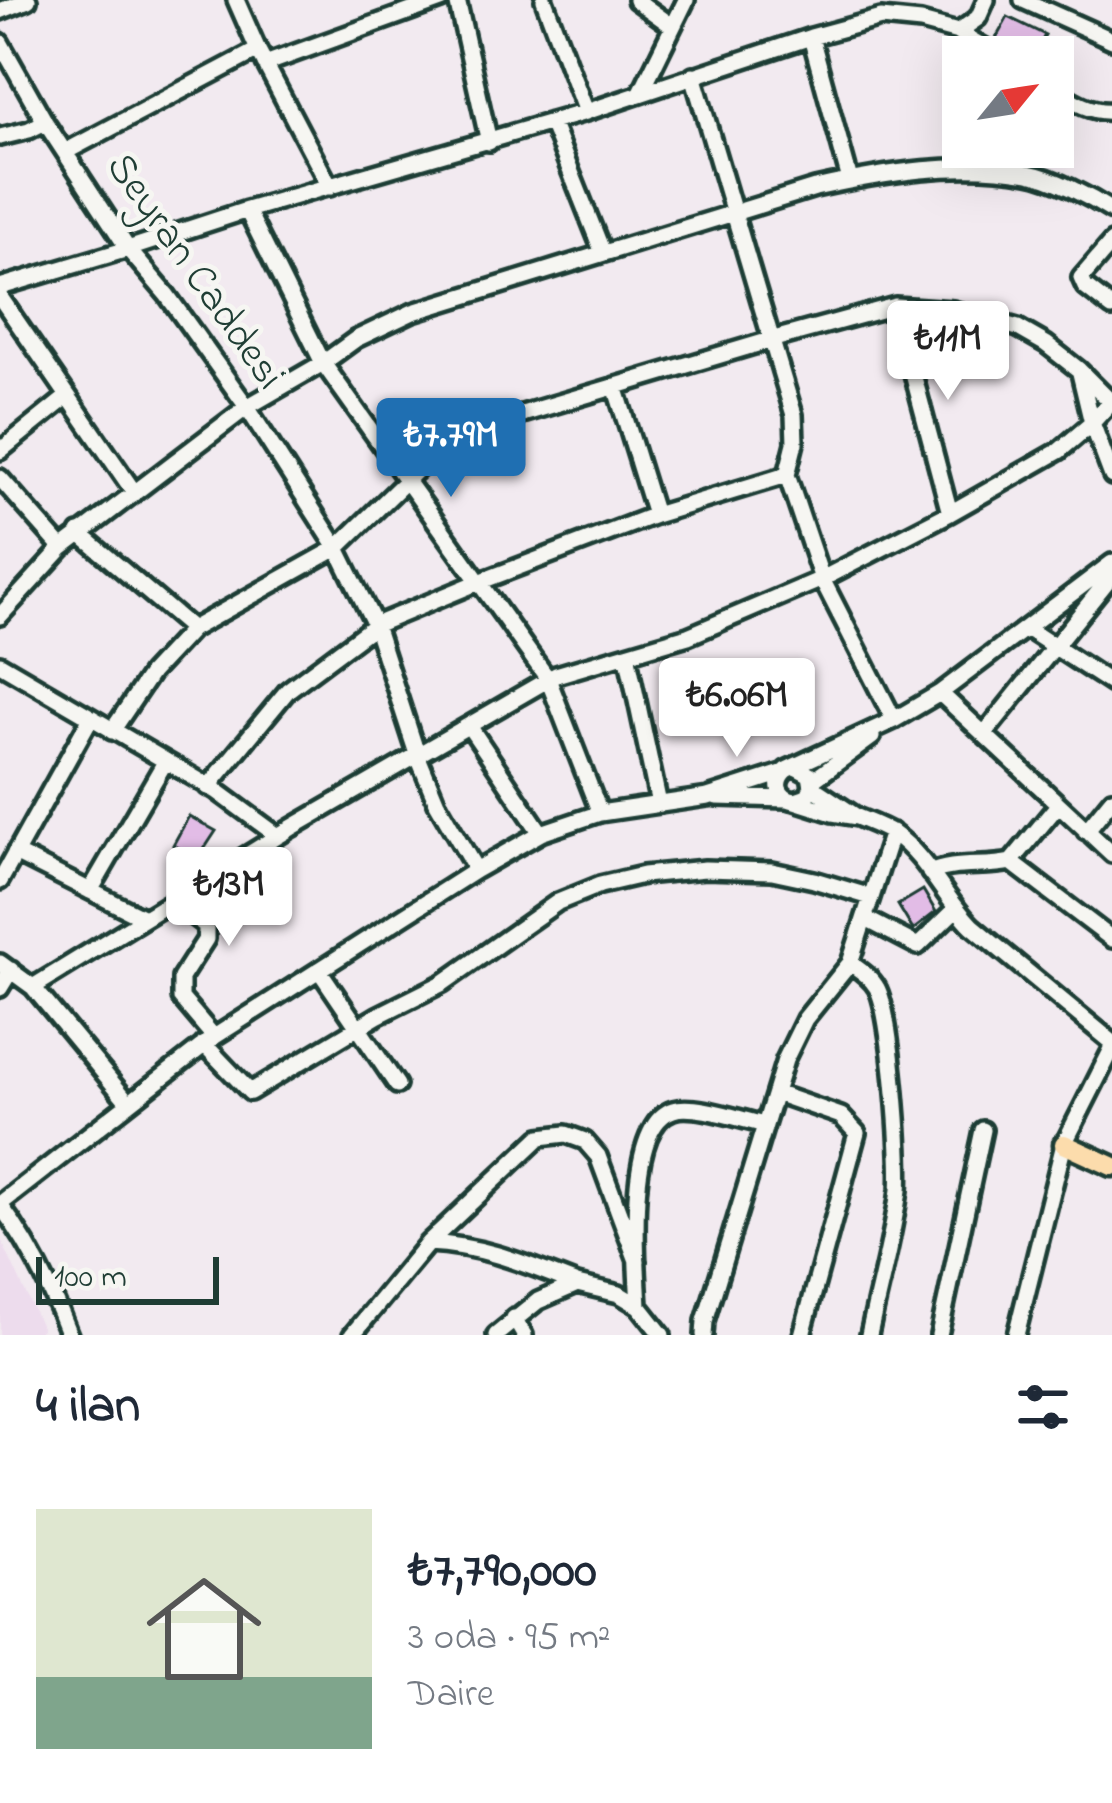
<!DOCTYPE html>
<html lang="tr">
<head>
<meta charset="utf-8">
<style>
	:root { --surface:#fff; --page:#f2f2f3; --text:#1f2937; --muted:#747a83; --accent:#1f6fb2 }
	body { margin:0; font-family:"Indie Flower",sans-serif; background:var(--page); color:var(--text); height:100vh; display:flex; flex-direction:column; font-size:45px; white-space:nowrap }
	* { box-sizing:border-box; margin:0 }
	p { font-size:39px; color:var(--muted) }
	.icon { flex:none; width:66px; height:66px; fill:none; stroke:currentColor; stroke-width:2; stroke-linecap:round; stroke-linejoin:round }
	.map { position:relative; height:1335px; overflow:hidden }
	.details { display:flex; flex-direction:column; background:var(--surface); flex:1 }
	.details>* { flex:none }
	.needle { width:78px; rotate:60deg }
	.fabs { position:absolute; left:942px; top:36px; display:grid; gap:24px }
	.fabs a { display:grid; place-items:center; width:132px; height:132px; border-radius:0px; background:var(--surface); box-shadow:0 12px 48px #0002; font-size:60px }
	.scale { position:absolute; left:36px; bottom:30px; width:183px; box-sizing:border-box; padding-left:12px; border:6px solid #1f3d34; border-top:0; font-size:33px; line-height:42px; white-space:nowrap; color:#1f3d34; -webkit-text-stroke:9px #f6f6f2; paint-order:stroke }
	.price { position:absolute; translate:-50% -102px; padding:0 27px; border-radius:12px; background:#fff; color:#222; font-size:39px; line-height:78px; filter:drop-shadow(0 3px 6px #0008) }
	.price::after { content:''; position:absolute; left:50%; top:72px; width:36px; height:27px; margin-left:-18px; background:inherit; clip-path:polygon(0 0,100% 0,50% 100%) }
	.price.selected { background:var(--accent); color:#fff }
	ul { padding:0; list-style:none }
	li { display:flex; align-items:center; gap:36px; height:300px; padding:0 36px }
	li span { display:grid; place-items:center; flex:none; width:336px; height:240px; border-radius:0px; color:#555 }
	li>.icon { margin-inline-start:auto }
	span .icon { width:144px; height:144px; fill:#fffc; stroke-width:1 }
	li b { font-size:51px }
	h2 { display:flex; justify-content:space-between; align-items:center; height:144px; padding:0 36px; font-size:51px }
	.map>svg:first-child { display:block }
	.built { fill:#eddced }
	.building { fill:#e2bce6; stroke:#1f3d34; stroke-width:3 }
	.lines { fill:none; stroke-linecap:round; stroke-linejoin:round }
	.minor-casing { stroke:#1f3d34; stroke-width:24 }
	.major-casing { stroke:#1f3d34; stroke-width:27 }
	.minor { stroke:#f6f6f2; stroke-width:15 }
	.major { stroke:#fcdcac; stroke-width:18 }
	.labels { text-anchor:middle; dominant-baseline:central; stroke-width:10; stroke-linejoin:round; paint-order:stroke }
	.street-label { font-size:42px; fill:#1f3d34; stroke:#f6f6f2 }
</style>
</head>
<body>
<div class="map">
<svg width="1112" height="1335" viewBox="0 0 1112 1335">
	<rect width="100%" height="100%" fill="#f2eaf0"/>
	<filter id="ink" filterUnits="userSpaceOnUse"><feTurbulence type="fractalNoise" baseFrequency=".00833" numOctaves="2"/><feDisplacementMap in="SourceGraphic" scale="24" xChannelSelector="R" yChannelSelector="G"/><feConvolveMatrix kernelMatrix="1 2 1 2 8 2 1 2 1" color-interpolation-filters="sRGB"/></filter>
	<g filter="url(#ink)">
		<path class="built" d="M0,1237L42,1329L35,1335H0Z"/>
		<path class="building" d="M1008,17L1045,35L1033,57H1014L1008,47L995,40Z
			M189,816L216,831L197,860L173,845Z
			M923,890L936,912L913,930L898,905Z"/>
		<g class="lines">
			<defs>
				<path id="minor" d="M236,0L258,50L330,187
					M457,0L489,142
					M544,0L586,112
					M636,0L672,26
					M1023,0L1112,40
					M0,11L28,0
					M958,32L978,18L986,0
					M811,37L850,180
					M0,42L45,122L128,249L167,295L247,407L337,548L375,625L418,757L437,803L476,870
					M265,64L441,0
					M693,75L794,415L795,443L787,475L822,579L894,720
					M1053,89C1071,100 1090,113 1112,111
					M640,94L686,0
					M551,122L603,253
					M0,137L29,130L45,122
					M65,152L258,50
					M247,210L323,363L548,679L600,813
					M1112,242L1081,278L1085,287L1112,308
					M0,287L128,249L247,210L586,112L811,37L881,18L921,22L958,32L1001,57
					M0,297L134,492
					M895,306L950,513
					M1080,373L1092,423L1112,476
					M615,386L655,515
					M0,451L68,396
					M0,478L62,548
					M79,533L192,629
					M0,616L62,548L247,407L323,363L356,339L413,312L815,188C883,173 958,160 1028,173C1052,177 1090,197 1112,211
					M1026,628L1112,684
					M627,654L659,804
					M0,664L217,791L278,836
					M940,693L1112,854
					M469,726L541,833
					M112,731L151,673L192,629L337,548L444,444L472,429L774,339L895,306L953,310L1018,328L1046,344L1079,370L1112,403
					M985,733L1112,575
					M795,767L810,775L812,787L807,797L795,801C778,798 773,782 786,770L894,720L940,693L1112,563
					M812,781L872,737
					M208,787L288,690L375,625L479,582L655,515L787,475
					M717,797L787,799
					M795,801L833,813L857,817L812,787
					M1058,805L1011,862L1112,939
					M857,817C869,822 883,827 894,834C927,857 944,898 972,926L1112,1042
					M1086,831L1112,799
					M15,853L144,918
					M930,873C952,862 985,868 1011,862
					M0,881L90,719
					M90,891L165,762
					M172,900L206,926V939L181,978V998L214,1037
					M866,919L918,946L956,909
					M0,963L33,987L128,1102
					M850,963C860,970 871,977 877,988C891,1012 902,1159 899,1190C893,1238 879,1287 869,1335
					M319,970L397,1085
					M33,987L291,828L556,675L688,636L822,579L950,513L1059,451L1092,423L1112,401
					M0,988L11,970
					M204,1044L250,1092L377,1016L443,983L558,902L600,885L643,875L705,869L772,871L814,880L871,897
					M775,1093L841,1116L857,1133L802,1335
					M0,1204L214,1037L476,870L541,833L600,813L708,797L782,773
					M0,1205C30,1245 51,1288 69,1335
					M428,1243L540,1137L566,1134L585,1141L598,1156L637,1261
					M639,1306C637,1265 624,1126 673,1110C694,1103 742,1120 765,1125
					M514,1318L524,1335
					M352,1335L428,1243C485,1246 525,1264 577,1284
					M496,1335L538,1301L577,1284L619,1294L639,1306L662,1335
					M704,1335L705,1321L785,1060L805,1019L850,963L892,832
					M939,1335L983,1130
					M1016,1335L1064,1144L1112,1049"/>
				<path id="major" d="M1064,1144L1112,1166"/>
			</defs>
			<use href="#minor" class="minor-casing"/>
			<use href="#major" class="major-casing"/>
			<use href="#minor" class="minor"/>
			<use href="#major" class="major"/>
		</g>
	</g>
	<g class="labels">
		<g class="street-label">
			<text transform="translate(194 272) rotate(55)">Seyran Caddesi</text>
		</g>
	</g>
</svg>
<div class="fabs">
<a><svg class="needle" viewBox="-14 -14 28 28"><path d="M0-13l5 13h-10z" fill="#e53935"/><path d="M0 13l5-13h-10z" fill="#747a83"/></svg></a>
</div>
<div class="scale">100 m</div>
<b class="price" style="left:948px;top:403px">₺11M</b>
<b class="price selected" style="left:451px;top:500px">₺7.79M</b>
<b class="price" style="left:737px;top:760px">₺6.06M</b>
<b class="price" style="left:229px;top:949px">₺13M</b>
</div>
<section class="details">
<h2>4 ilan<svg class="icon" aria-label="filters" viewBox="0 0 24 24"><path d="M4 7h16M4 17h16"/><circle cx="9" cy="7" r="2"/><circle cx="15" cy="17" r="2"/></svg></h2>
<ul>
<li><span style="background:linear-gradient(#dfe7d0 70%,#7fa58c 0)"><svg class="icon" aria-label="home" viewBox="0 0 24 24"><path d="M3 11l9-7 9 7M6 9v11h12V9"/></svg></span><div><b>₺7,790,000</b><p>3 oda · 95 m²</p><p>Daire</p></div></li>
</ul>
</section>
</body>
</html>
